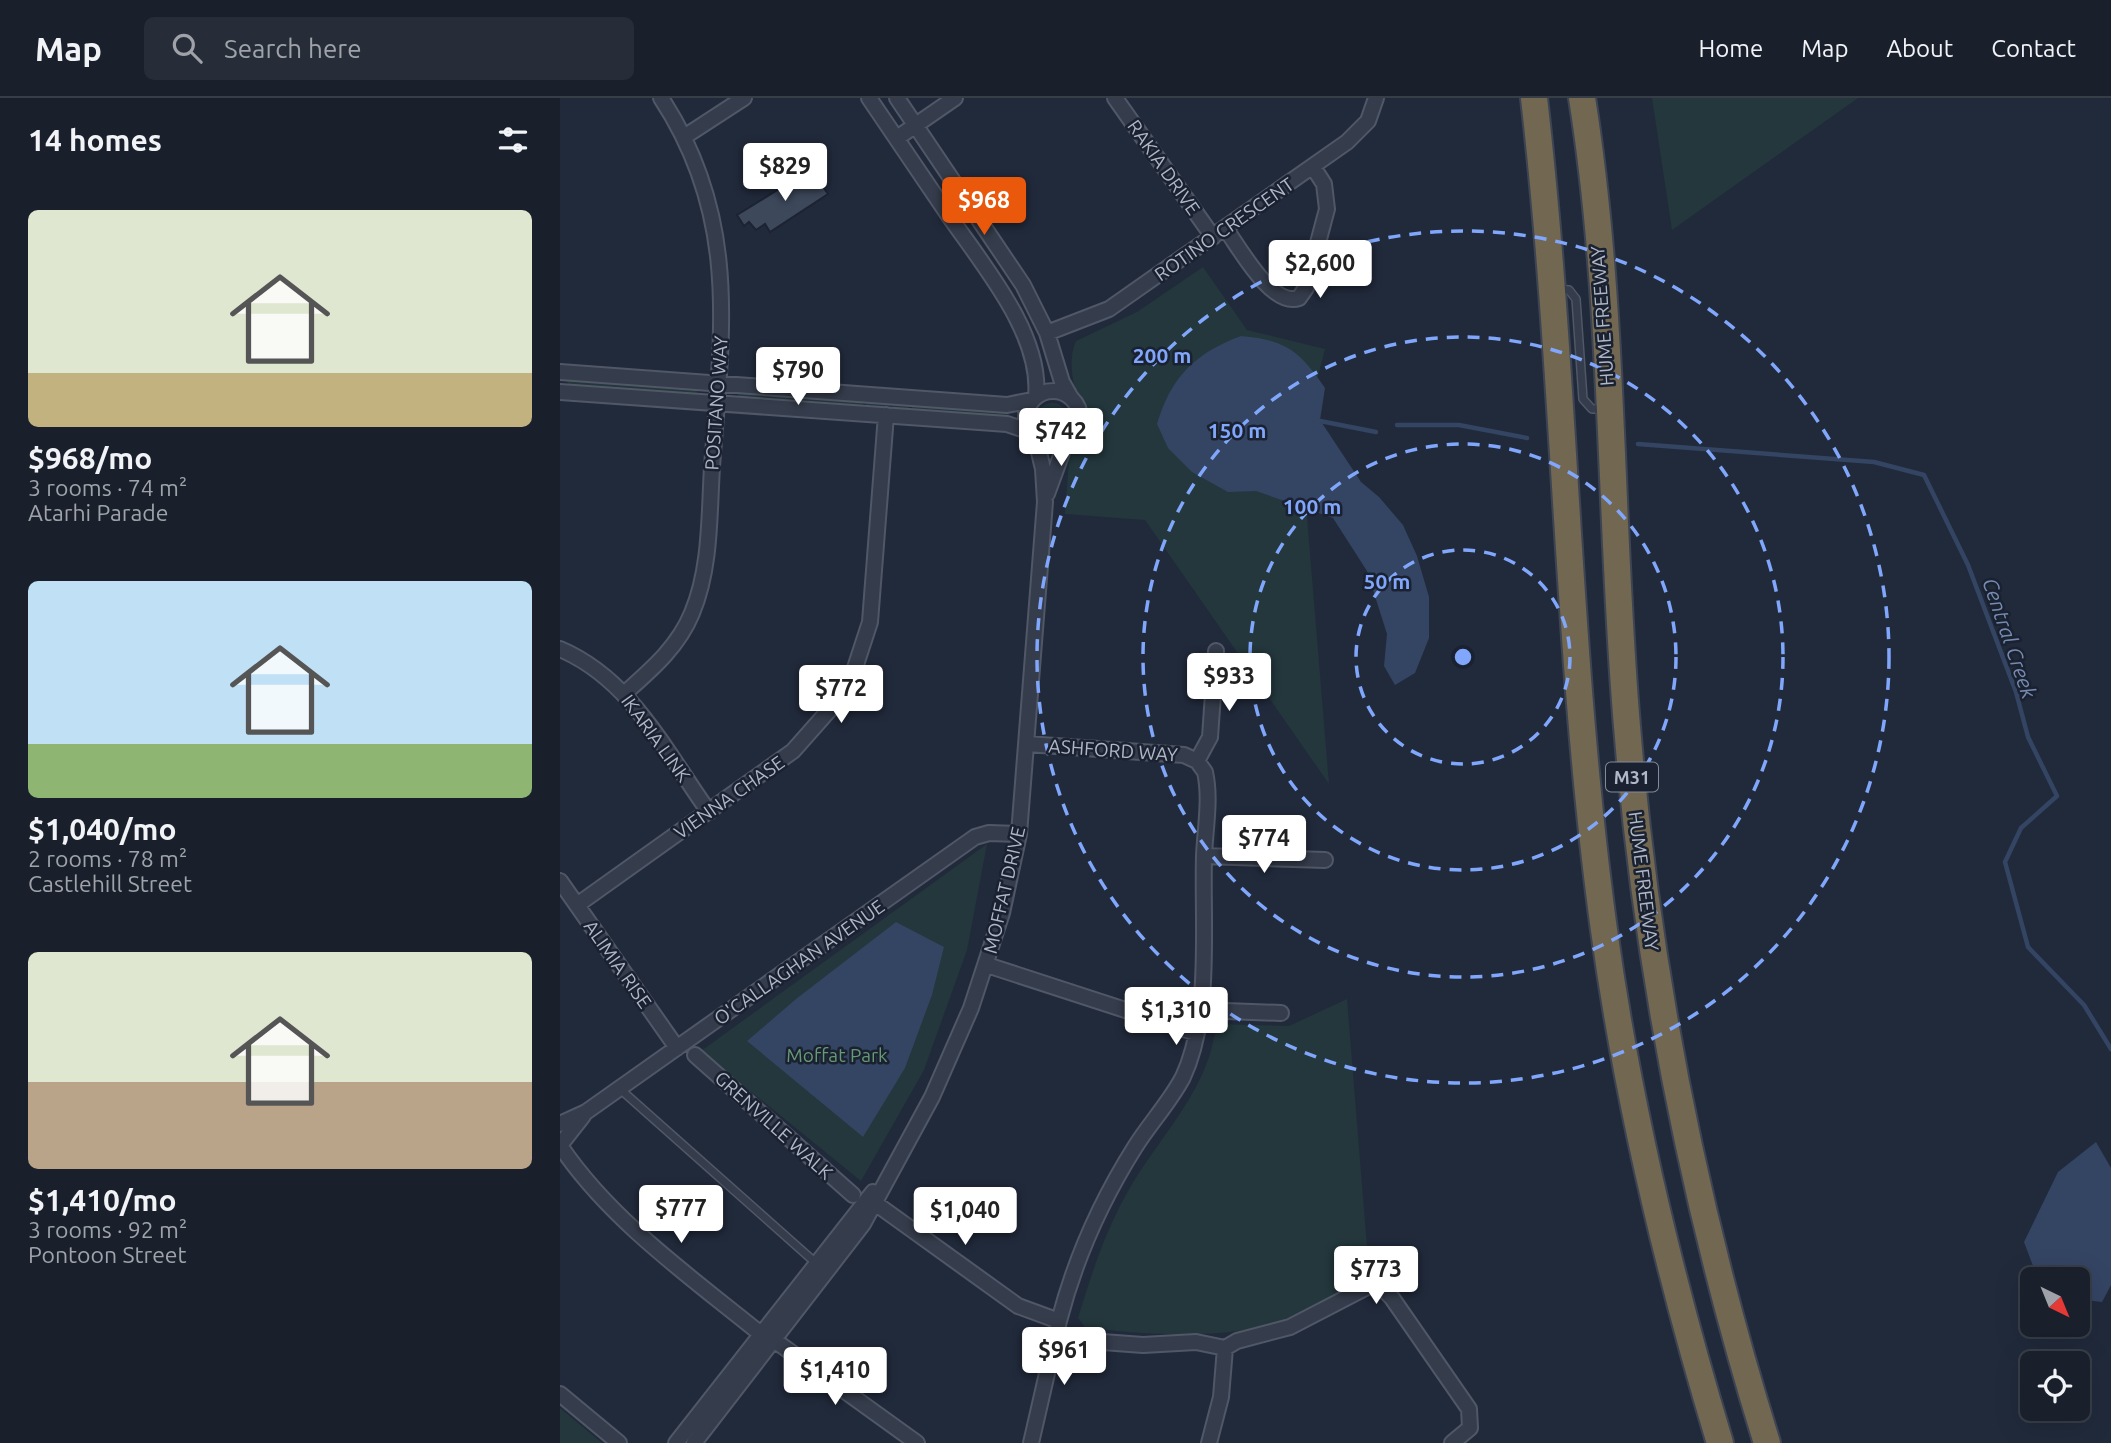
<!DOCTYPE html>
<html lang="en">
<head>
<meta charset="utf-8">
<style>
	:root { --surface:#19202c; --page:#262d38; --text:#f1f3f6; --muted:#9fa3a9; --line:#373e48; --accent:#ea580c }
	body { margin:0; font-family:Ubuntu,sans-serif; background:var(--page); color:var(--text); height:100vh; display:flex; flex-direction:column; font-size:26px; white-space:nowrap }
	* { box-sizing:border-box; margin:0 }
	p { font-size:23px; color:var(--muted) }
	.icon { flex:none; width:38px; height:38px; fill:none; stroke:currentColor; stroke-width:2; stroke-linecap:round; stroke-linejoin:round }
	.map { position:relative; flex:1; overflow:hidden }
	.side { display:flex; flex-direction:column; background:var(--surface); width:560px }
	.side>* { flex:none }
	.needle { width:46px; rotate:137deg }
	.fabs { position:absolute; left:1460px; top:1169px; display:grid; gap:14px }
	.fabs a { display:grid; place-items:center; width:70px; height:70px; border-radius:10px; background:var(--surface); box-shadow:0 7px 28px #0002,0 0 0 2px var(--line); font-size:35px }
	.price { position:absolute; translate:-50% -60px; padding:0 16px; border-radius:7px; background:#fff; color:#222; font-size:23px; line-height:46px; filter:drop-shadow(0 2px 4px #0008) }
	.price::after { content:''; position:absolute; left:50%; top:42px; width:21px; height:16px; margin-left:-10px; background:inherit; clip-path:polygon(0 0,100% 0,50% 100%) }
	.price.active { background:var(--accent); color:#fff }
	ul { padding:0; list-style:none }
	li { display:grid; align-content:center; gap:14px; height:371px; padding:0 28px }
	li span { display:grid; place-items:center; height:217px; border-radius:10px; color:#555 }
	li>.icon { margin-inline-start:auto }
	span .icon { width:126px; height:126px; fill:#fffc; stroke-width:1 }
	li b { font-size:30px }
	h2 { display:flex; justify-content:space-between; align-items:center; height:84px; padding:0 28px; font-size:30px }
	header { display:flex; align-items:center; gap:42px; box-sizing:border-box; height:98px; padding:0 35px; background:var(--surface); border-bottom:2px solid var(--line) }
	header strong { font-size:33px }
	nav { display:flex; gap:38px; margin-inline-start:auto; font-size:24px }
	.search { width:490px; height:63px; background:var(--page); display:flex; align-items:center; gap:18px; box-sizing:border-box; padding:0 24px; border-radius:10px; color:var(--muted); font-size:26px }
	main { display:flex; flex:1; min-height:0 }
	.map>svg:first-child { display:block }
	.green { fill:#23373c }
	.water { fill:#344463 }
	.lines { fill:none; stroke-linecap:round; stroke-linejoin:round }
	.stream { stroke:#344463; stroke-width:4.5 }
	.building { fill:#3d485b; stroke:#1c2332; stroke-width:2 }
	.lane-casing { stroke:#505766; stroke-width:10 }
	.street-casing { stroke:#505766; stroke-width:18 }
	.highway-casing { stroke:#3d4453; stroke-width:30 }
	.lane { stroke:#353c4b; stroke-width:7 }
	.street { stroke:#353c4b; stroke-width:14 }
	.highway { stroke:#726751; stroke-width:26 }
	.ring { fill:none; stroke:#80a7fc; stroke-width:3.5; stroke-dasharray:12 9 }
	.labels { text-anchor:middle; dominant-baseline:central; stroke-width:5; stroke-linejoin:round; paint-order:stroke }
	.shield { fill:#1a2130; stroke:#838a9a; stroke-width:2 }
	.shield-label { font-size:18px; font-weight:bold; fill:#b0b7c7 }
	.street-label { font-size:19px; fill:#b0b7c7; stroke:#1a2130 }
	.park-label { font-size:19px; fill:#669975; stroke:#1a2130 }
	.water-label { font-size:21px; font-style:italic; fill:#768bb1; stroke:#1a2130 }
	.centre { fill:#80a7fc; stroke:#1a2130; stroke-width:3.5 }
	.ring-label { font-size:21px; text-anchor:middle; font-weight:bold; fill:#80a7fc; stroke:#1a2130; stroke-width:5; stroke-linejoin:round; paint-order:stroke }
</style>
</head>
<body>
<header>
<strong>Map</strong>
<div class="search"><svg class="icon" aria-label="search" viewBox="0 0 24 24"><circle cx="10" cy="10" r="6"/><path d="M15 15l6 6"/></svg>Search here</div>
<nav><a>Home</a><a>Map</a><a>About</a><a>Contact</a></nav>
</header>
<main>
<section class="side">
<h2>14 homes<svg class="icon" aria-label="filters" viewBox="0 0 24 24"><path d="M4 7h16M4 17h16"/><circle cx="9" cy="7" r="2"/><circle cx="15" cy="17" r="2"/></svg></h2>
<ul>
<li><span style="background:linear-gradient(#dfe7d0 75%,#c2b280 0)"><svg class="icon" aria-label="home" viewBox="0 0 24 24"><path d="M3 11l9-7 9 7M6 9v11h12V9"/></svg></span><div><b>$968/mo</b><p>3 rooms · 74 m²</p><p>Atarhi Parade</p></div></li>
<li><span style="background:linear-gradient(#bfe0f5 75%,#8fb573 0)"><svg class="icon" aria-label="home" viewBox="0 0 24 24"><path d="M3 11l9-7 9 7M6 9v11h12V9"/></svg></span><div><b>$1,040/mo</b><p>2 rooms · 78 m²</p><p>Castlehill Street</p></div></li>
<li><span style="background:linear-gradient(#dfe7d0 60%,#b9a48a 0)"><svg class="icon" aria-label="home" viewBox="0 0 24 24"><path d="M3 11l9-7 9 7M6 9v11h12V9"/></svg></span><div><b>$1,410/mo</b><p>3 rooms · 92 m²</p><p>Pontoon Street</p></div></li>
</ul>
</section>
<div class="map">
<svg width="1551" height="1345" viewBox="0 0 1551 1345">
	<rect width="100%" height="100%" fill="#212a3b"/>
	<path class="green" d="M1092,0H1298L1112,132Z
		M643,169L687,232L765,251L741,346L769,686L585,422L505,416L509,362L526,324C517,301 505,267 516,243L577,214Z
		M8,281L138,290L136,298L7,289Z
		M179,292L303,303L301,312L177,300Z
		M306,303L349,306V312L306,309Z
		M476 321a16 16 0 1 1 32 0a16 16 0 1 1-32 0Z
		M352,306L449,314V319L352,313Z
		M427,746L407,852L364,972L301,1083L141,953Z
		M787,901L807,1149L822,1171C788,1188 753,1212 717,1224C667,1242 577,1237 525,1229L518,1220C531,1177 545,1134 567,1095C598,1039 650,992 656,926L729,928Z
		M0,1310L42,1345H0Z"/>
	<path class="water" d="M681,238C726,242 740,253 765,290L760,322L801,384L819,399L843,427L857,458L869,499V540L855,575L835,587L824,568L827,536L807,473L773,420L696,393L668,394L632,374L608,350L597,326C611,279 635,255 681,238Z
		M336,824L384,849L372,897L345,970L303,1039L187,943L236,901Z
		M1536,1044L1551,1070V1187L1542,1204L1517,1201V1181H1478L1464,1144L1498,1074Z"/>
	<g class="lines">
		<path class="stream" d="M755,322L816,334
			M837,327H899L967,340
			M1078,346L1314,364L1364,377L1408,467L1456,594L1468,639L1497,698L1461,730L1445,764L1468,849L1524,907L1551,951"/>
	</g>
	<path class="building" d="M251,71L268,96L210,134L205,126L196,132L189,124L184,128L177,117Z"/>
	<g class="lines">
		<defs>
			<path id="lane" d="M998,191L1009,192L1016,201L1023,301L1032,311H1044
				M60,991L257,1166"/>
			<path id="street" d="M309,0C335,38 361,77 387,115C421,165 482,235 476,298
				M337,0L463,187L487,235L502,284L511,300
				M555,0L653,139
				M124,39L184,0
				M337,40L395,0
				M665,130C679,149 712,210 739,200L746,190L767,111L764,86L753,69
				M487,235L549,211L787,44L808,23L816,0
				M0,274L447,307L472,302
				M466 320a27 27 0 1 1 54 0a27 27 0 1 1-54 0Z
				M0,294L447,326L468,333
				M487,396L506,344
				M0,551C71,581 106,654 149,714
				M65,595C92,571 118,549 132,515C151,470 149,417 152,369C162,234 180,120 101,0
				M637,663L650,639L656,553
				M644,758L765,762
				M0,783L117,950
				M17,807L233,653L279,601L293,576L310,524L326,317
				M427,867L636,935
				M639,912L721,915
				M135,957L293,1097
				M0,1026L26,1014L415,739L429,735L459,736
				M1,1046L23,1018
				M1,1049C51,1123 132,1180 202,1237
				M308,1100L458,1208L499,1223C515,1161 541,1103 575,1049C590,1025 610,1004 623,979C652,917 642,826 644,758C645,732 651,700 645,674L637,663L624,657L467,646
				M214,1242L357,1345
				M529,1243L583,1247L636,1244L665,1250
				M0,1296L59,1345
				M116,1345L313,1094
				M134,1345L303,1126L372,999L411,910L442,815L459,736L485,404L483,371L476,342
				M471,1345L499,1223
				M649,1345L661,1299L665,1250L677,1243L730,1229L809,1188L823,1191L832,1200L909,1311L910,1330L892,1345"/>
			<path id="highway" d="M974,0C1006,276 1006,556 1044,832C1068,1006 1109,1177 1160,1345
				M1022,0C1055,207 1049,419 1067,628C1087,872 1134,1111 1207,1345"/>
		</defs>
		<use href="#lane" class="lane-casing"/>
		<use href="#street" class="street-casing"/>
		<use href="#highway" class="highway-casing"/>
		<use href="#lane" class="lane"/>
		<use href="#street" class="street"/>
		<use href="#highway" class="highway"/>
	</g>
	<g class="ring">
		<circle cx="903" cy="559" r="107"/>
		<circle cx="903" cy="559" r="213"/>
		<circle cx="903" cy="559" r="320"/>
		<circle cx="903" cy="559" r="426"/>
	</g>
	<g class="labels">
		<rect class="shield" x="1046" y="664.5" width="52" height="29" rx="5"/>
		<g class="shield-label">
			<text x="1072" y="679">M31</text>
		</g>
		<g class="street-label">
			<text transform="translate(604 69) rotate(55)">RAKIA DRIVE</text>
			<text transform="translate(664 131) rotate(-35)">ROTINO CRESCENT</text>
			<text transform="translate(1042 218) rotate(-94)">HUME FREEWAY</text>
			<text transform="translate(156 305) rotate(-86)">POSITANO WAY</text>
			<text transform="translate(96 640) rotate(54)">IKARIA LINK</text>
			<text transform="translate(553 652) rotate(4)">ASHFORD WAY</text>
			<text transform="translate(169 699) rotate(-35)">VIENNA CHASE</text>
			<text transform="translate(1084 783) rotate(83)">HUME FREEWAY</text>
			<text transform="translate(444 792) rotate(-77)">MOFFAT DRIVE</text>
			<text transform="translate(239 864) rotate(-35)">O'CALLAGHAN AVENUE</text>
			<text transform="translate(58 866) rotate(55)">ALIMIA RISE</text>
			<text transform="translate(214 1027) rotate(42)">GRENVILLE WALK</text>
		</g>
		<g class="park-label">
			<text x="277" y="957">Moffat Park</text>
		</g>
		<g class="water-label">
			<text transform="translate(1450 540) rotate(71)">Central Creek</text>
		</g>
	</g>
	<circle cx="903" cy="559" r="10" class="centre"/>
	<g class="ring-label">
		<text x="602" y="265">200 m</text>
		<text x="677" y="340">150 m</text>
		<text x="752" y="416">100 m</text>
		<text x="827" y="491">50 m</text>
	</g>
</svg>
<div class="fabs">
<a><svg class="needle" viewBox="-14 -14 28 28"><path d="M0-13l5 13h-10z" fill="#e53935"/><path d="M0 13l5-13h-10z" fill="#9fa3a9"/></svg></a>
<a><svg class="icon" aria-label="locate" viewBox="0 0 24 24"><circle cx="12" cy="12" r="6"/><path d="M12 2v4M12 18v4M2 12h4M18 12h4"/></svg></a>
</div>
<b class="price" style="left:225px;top:105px">$829</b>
<b class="price active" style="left:424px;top:139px">$968</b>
<b class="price" style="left:760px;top:202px">$2,600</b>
<b class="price" style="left:238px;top:309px">$790</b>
<b class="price" style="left:501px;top:370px">$742</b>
<b class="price" style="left:669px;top:615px">$933</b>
<b class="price" style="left:281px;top:627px">$772</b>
<b class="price" style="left:704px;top:777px">$774</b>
<b class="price" style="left:616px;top:949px">$1,310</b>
<b class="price" style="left:121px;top:1147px">$777</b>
<b class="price" style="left:405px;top:1149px">$1,040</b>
<b class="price" style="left:816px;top:1208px">$773</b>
<b class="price" style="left:504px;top:1289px">$961</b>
<b class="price" style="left:275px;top:1309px">$1,410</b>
</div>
</main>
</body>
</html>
